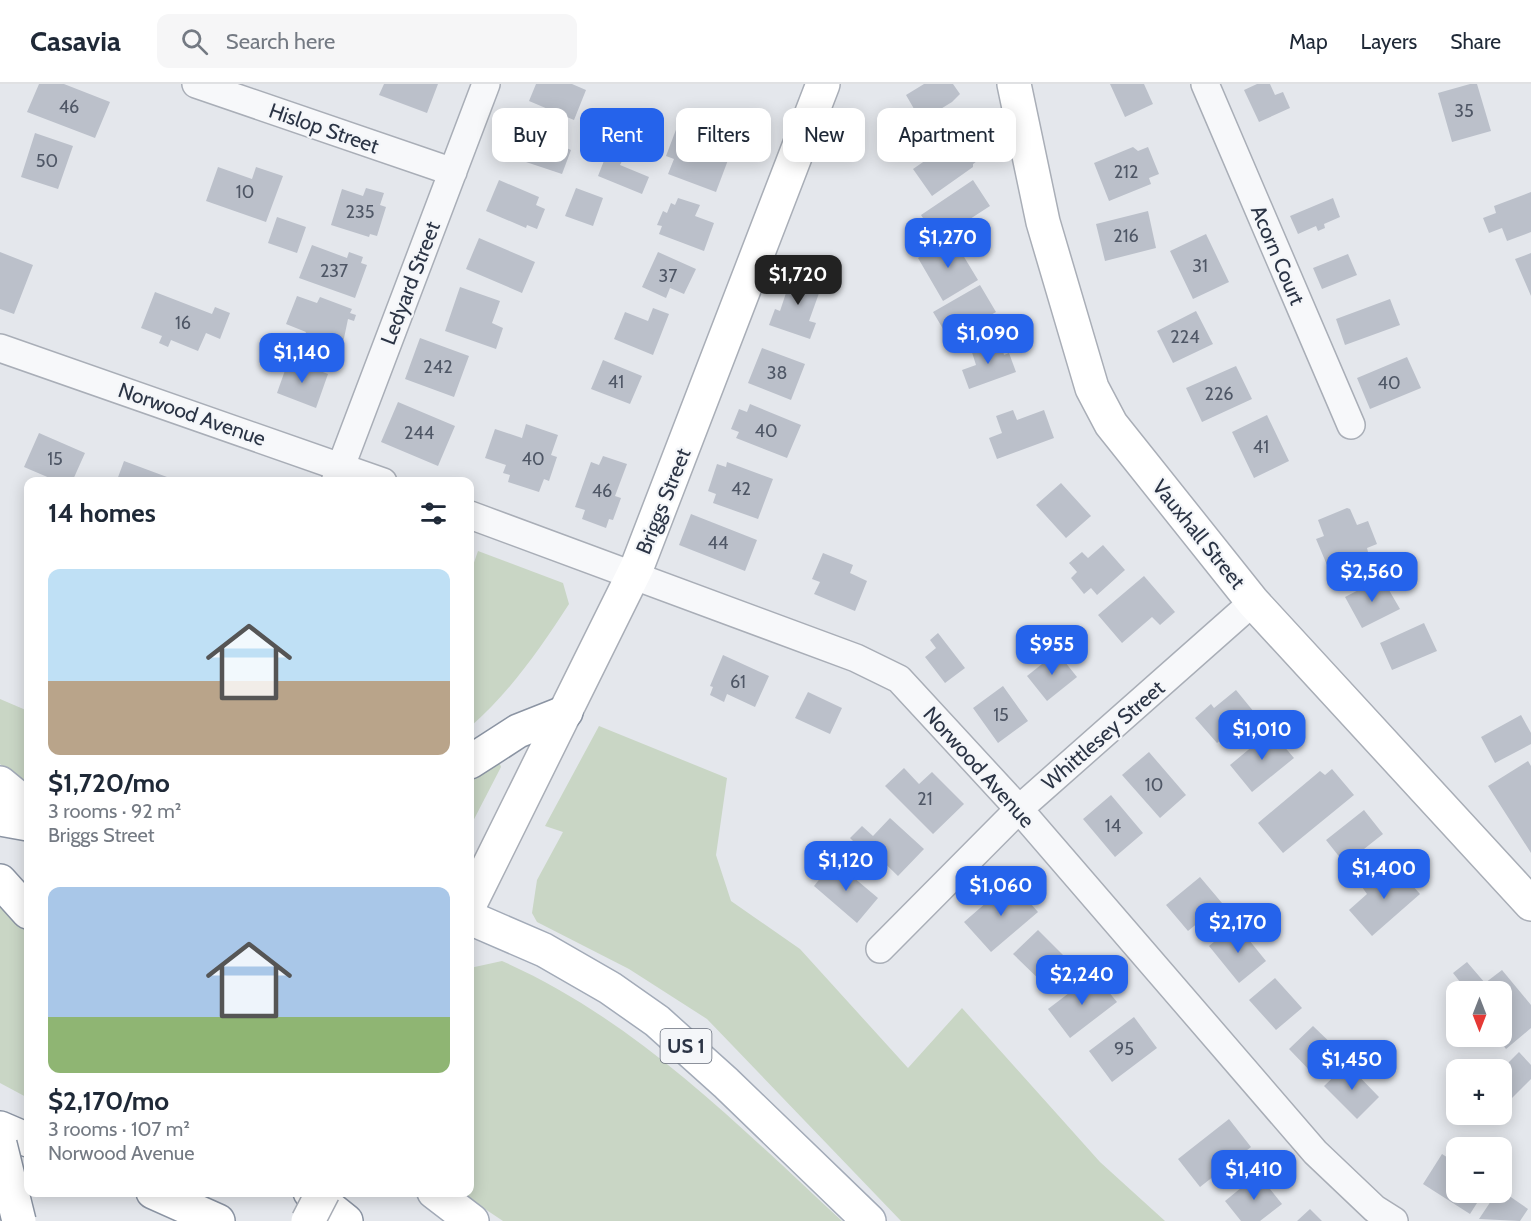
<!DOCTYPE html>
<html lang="en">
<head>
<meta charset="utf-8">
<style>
	:root { --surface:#fff; --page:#f6f6f7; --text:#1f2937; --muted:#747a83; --line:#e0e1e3; --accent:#2563eb }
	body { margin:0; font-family:Cabin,sans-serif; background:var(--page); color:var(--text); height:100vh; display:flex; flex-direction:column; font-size:22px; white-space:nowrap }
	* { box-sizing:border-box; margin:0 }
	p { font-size:20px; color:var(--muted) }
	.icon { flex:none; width:33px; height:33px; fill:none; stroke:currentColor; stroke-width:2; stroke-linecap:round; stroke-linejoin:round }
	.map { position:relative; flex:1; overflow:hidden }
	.details { position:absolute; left:24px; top:393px; width:450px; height:720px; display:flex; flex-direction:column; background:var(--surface); border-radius:12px; box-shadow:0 3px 15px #0003 }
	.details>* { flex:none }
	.top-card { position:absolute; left:492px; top:24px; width:570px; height:54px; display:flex; gap:12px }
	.needle { width:39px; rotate:180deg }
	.controls { position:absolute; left:1446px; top:897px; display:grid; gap:12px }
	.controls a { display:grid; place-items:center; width:66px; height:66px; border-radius:12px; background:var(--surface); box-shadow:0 3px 15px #0003; font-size:30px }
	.price { position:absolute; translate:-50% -51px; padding:0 14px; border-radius:12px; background:var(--accent); color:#fff; font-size:20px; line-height:39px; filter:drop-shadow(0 2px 3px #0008) }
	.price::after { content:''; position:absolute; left:50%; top:36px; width:18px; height:14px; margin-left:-9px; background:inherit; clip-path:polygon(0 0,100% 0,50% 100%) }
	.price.current { background:#222; color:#fff }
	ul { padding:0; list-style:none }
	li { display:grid; align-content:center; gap:12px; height:318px; padding:0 24px }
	li span { display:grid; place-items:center; height:186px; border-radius:12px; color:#555 }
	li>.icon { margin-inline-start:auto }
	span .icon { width:108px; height:108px; fill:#fffc; stroke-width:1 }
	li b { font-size:26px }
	h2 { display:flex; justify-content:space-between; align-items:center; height:72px; padding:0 24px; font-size:26px }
	.tag { padding:0 21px; border-radius:12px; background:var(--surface); box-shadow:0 3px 15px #0003; font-size:21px; line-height:54px }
	.tag.current { background:var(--accent); color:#fff }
	header { display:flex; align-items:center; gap:36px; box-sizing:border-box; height:84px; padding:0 30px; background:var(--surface); border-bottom:2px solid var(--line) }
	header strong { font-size:28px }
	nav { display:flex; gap:33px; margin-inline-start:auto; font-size:21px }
	.search { width:420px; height:54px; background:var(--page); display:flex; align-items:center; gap:15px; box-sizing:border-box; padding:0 21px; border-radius:12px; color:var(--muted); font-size:22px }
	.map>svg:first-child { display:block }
	.green { fill:#c9d6c5 }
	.building { fill:#bbc0ca }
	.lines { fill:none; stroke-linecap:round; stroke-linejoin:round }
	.street-casing { stroke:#a9aeb7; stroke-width:30 }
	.secondary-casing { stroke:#a9aeb7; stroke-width:36 }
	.primary-casing { stroke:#a3abb8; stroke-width:36 }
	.highway-casing { stroke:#8b94a3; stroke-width:36 }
	.street { stroke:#f7f8fa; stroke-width:27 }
	.secondary { stroke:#fff; stroke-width:33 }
	.primary { stroke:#fff; stroke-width:33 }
	.highway { stroke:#fff; stroke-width:33 }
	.secondary-bridge-casing { stroke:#a9aeb7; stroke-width:36; stroke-linecap:butt }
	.highway-bridge-casing { stroke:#8b94a3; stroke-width:36; stroke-linecap:butt }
	.secondary-bridge { stroke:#fff; stroke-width:33 }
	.highway-bridge { stroke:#fff; stroke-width:33 }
	.labels { text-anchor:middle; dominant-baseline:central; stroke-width:4.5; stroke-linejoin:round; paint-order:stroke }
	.number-label { font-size:18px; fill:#4f5766 }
	.shield { fill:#f4f6f9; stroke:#676e7b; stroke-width:1.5 }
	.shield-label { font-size:20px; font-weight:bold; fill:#2b3445 }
	.street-label { font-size:21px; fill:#2b3445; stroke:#f4f6f9 }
</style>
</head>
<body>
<header>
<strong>Casavia</strong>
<div class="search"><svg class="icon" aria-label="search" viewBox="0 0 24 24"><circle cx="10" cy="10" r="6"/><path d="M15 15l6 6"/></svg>Search here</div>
<nav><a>Map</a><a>Layers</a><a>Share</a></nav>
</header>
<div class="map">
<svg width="1531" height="1137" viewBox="0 0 1531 1137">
	<rect width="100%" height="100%" fill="#e4e7ec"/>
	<path class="green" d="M478,467L563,499L569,520C540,565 510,608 470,643V490Z
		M0,615L28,627V706L0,680Z
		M599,642L727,694L716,771L731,817L800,865L908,984L962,924L1100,1078L1165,1137H901L707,935L629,885L537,838L532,829L537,796L563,748L545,742Z
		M499,677L501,683L470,743V693Z
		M0,814L28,845V1014L0,999Z
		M502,877C634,935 737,1040 842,1137H503L461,1109L470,1108V884Z"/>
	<path class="building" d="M39,0H64L110,18L95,54L27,28Z
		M384,0H438L427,29L379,11Z
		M536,0H572L586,6L574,36L529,17Z
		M924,0H953L960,10L952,18L921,37L906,11Z
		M1110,0H1144L1153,20L1125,33Z
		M1257,0H1270L1275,11L1283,8L1290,24L1259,38L1244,6Z
		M1470,0H1477L1491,47L1452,58L1438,9Z
		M541,36L568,46L562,62L571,66L562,90L508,72L519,43L536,49Z
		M677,43L704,53L700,66L728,76L716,108L668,90L674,75L666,72Z
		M35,49L73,62L58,105L21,93Z
		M965,53L980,75L973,80V83L932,112L913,85L955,56L957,59Z
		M1133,63L1138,67L1148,63L1159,90L1149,94L1151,100L1109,117L1094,79Z
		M607,69L623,75L620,81L649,93L642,110L598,92Z
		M218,83L252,95L256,83L283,92L266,138L206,117Z
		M499,96L539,113L536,121L545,125L537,145L527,141L526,144L486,127Z
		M973,96L990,122L953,146L950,141L922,160L910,142L923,134L921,131Z
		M366,104L384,109L380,121L386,123L377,152L370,150L369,153L331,141L342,105L363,112Z
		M576,104L603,114L593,142L565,132Z
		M1531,108V148L1507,157L1502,144L1489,149L1483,134L1496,129L1494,122Z
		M678,114L700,121L695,132L714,139L704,167L659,150L662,142L657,141L663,127L667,129L671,119L675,121Z
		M1333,114L1340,133L1324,140L1325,144L1318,147L1316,142L1298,150L1290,132Z
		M1148,127L1156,164L1105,177L1096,140Z
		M277,133L306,143L297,169L268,159Z
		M1206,150L1229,198L1193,215L1170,167Z
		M952,153L978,196L943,217L918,174Z
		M479,154L535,178L522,209L466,185Z
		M312,161L347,174L349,168L363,173L361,179L367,181L355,214L299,194Z
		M0,168L33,181L14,230L0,225Z
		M658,168L696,185L684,210L670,204L666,214L642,203Z
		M1531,169V212L1515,175Z
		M1348,170L1357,191L1322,205L1313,184Z
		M793,188L823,198L809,237L816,239L810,255L769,241L775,225L780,227Z
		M980,201L996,228L980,237V242L964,252L962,248L949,255L933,228Z
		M460,203L500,217L492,239L503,244L496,265L445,247Z
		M155,208L212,230L215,223L230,229L220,255L206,249L198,267L171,256L168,263L159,259L162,252L141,244Z
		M297,212L317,219L320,213L352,225L350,229L356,231L354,237L348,235L343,259L337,264L329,260L325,272L300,263L306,248L286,240Z
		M1390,215L1400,241L1345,261L1336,235Z
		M653,224L669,230L653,271L614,255L625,228L648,237Z
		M1196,227L1213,260L1173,279L1157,247Z
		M420,254L469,272L454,313L405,295Z
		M987,256L991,266L1002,263L1004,271L1009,269L1016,288L969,305L962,286L976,281L970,262Z
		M762,264L805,280L791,316L748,299Z
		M1407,273L1421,304L1370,325L1357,294Z
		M289,275L328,290L316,324L277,309Z
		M603,276L642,292L630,320L591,305Z
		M1236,282L1252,315L1202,338L1186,304Z
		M398,318L455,342L438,382L381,358Z
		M750,320L801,341L787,374L736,354L739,348L731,345L739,325L747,328Z
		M1013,326L1017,336L1044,326L1054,354L997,375L989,354L1002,349L996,332Z
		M1267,331L1289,377L1254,394L1232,348Z
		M526,340L558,351L551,371L557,373L549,397L544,395L539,408L508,398L510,391L503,389L506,381L485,374L495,345L522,354Z
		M39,349L85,369L72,398H59L24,383Z
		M603,372L627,380L615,412L621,414L613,436L609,435L606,444L582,435L585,426L575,423L591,378L599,381Z
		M124,377L167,393L165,398H105L107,393L117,396Z
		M727,378L773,395L758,435L713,419L716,410L708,407L717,380L726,383Z
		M1061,399L1091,432L1066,454L1036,421Z
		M1347,424L1350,425L1357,441L1368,437L1377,460L1367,464L1368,468L1335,481L1334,477L1327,481L1316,455L1324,452L1318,436Z
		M691,430L757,456L745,487L679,461Z
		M1103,461L1125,486L1097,511L1091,504L1084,510L1071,494L1077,488L1069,479L1082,468L1088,474Z
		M823,469L853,481L850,489L867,497L855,527L814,510L820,498L812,495Z
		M1144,492L1175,528L1160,541L1152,533L1122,559L1098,531Z
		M1382,494L1400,525L1362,544L1345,513Z
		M1424,539L1437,567L1392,586L1380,559Z
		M938,549L965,584L945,599L925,573L936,564L930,556Z
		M1057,568L1077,593L1047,617L1027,592Z
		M723,571L769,592L755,623L727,610L724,618L710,611L713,603L710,602Z
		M1003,602L1028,637L998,659L973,624Z
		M1236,606L1254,628L1217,659L1195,634L1211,620L1214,624Z
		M808,608L842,624L830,650L795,634Z
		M1521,631L1531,649V660L1495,679L1481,653Z
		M1271,647L1294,674L1252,708L1230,681Z
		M1149,668L1186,711L1160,734L1122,691Z
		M1528,677L1531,682V769L1488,702Z
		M904,684L919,700L932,688L964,720L933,750L885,702Z
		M1332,685L1354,711L1283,769L1258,739L1320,687L1325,691Z
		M1111,711L1143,749L1115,773L1083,735Z
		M1364,726L1383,750L1345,780L1326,756Z
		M890,734L924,765L898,792L870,765L866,770L850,754L862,742L873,752Z
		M834,777L878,814L857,839L814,802Z
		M1396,783L1420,810L1372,852L1349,826L1367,810L1362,803L1380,787L1384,793Z
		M1200,793L1222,819L1188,847L1166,821Z
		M1011,797L1038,828L991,868L964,838Z
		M1236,840L1266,877L1239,899L1209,862Z
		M1038,846L1071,879L1047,903L1013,870Z
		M1467,878L1485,899L1502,886L1531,921V944L1506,965L1496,952H1502V908H1468L1453,889Z
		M1094,890L1117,918L1070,954L1048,925Z
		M1275,894L1302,924L1276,946L1249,916Z
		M1134,933L1157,964L1112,998L1089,967Z
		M1313,942L1339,967L1315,992L1289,965Z
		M1519,968L1531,981V995L1503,1023L1502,985Z
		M1347,980L1379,1013L1357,1035L1324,1002Z
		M1229,1035L1251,1063L1200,1103L1178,1075Z
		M1442,1070L1456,1079V1108H1484L1470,1130L1423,1100Z
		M1258,1090L1282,1120L1260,1137H1241L1225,1117Z
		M1502,1107L1528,1125L1520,1137L1479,1135L1497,1108Z
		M1310,1125L1322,1137H1297Z"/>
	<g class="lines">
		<defs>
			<path id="street" d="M196,0L453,88
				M1205,0L1351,341
				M0,264L383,398
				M335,398L486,0
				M470,431L856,574L899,595L1019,725L1315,1068L1375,1125L1394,1137
				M880,865L1019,725L1253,518"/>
			<path id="secondary" d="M1014,0L1043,138L1092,304L1111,340L1253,518L1531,820
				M470,820L637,483L823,0"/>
			<path id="primary" d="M0,699L28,722
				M470,834L544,866L610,904L657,937L726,999L869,1137
				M434,1108L472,1137"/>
			<path id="highway" d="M470,678L518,647L566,628
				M0,735L28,740
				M0,797L28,828
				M0,1044L28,1056
				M153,1108L218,1137
				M310,1108L346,1137"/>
		</defs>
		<use href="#street" class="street-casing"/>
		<use href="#secondary" class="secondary-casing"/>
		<use href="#primary" class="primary-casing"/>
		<use href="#highway" class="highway-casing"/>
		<use href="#street" class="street"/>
		<use href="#secondary" class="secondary"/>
		<use href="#primary" class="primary"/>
		<use href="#highway" class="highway"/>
		<defs>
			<path id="secondary-bridge" d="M308,1137L323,1108"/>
			<path id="highway-bridge" d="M0,1060L19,1137"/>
		</defs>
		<use href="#secondary-bridge" class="secondary-bridge-casing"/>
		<use href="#highway-bridge" class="highway-bridge-casing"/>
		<use href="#secondary-bridge" class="secondary-bridge"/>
		<use href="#highway-bridge" class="highway-bridge"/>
	</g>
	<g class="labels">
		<g class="number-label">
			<text x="69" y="23">46</text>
			<text x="1464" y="27">35</text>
			<text x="47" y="77">50</text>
			<text x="1126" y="88">212</text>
			<text x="245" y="108">10</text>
			<text x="360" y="128">235</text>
			<text x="1126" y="152">216</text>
			<text x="1200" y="182">31</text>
			<text x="334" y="187">237</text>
			<text x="668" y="192">37</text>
			<text x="183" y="239">16</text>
			<text x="1185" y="253">224</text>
			<text x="438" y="283">242</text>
			<text x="777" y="289">38</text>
			<text x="616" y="298">41</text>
			<text x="1389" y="299">40</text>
			<text x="1219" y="310">226</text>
			<text x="766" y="347">40</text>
			<text x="419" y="349">244</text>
			<text x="1261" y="363">41</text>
			<text x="55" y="375">15</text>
			<text x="533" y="375">40</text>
			<text x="741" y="405">42</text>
			<text x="602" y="407">46</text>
			<text x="718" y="459">44</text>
			<text x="738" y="598">61</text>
			<text x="1001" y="631">15</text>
			<text x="1154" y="701">10</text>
			<text x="925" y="715">21</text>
			<text x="1113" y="742">14</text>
			<text x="1124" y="965">95</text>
		</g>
		<rect class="shield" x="660.5" y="945" width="51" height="34" rx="4.5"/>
		<g class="shield-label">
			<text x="686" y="962">US 1</text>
		</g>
		<g class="street-label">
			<text transform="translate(324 44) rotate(19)">Hislop Street</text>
			<text transform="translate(1278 171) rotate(67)">Acorn Court</text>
			<text transform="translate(410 199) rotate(-69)">Ledyard Street</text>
			<text transform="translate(192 330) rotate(19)">Norwood Avenue</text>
			<text transform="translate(663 417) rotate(-68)">Briggs Street</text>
			<text transform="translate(1199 450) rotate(51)">Vauxhall Street</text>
			<text transform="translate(1103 651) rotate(-41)">Whittlesey Street</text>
			<text transform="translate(979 683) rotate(48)">Norwood Avenue</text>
		</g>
	</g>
</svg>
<div class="controls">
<a><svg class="needle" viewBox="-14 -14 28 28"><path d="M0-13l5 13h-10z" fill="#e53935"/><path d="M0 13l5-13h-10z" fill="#747a83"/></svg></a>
<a>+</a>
<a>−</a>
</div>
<b class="price" style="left:948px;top:185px">$1,270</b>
<b class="price current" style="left:798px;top:222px">$1,720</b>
<b class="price" style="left:988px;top:281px">$1,090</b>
<b class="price" style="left:302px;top:300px">$1,140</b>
<b class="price" style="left:1372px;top:519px">$2,560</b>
<b class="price" style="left:1052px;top:592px">$955</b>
<b class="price" style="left:1262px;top:677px">$1,010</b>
<b class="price" style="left:846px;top:808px">$1,120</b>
<b class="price" style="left:1384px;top:816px">$1,400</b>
<b class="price" style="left:1001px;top:833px">$1,060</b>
<b class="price" style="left:1238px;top:870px">$2,170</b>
<b class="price" style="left:1082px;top:922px">$2,240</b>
<b class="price" style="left:1352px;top:1007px">$1,450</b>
<b class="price" style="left:1254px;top:1117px">$1,410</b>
<div class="top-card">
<a class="tag">Buy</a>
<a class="tag current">Rent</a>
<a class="tag">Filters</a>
<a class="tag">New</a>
<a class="tag">Apartment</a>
</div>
<section class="details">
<h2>14 homes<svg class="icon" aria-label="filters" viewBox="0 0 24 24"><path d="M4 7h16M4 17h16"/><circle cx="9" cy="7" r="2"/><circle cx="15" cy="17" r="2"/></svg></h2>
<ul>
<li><span style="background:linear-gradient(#bfe0f5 60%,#b9a48a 0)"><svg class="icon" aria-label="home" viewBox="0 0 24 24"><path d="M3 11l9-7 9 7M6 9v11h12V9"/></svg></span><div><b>$1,720/mo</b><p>3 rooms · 92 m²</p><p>Briggs Street</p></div></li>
<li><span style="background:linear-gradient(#a9c7e8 70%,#8fb573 0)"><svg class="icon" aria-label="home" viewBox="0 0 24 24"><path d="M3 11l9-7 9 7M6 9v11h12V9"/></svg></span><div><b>$2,170/mo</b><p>3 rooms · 107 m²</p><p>Norwood Avenue</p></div></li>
</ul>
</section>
</div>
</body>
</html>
